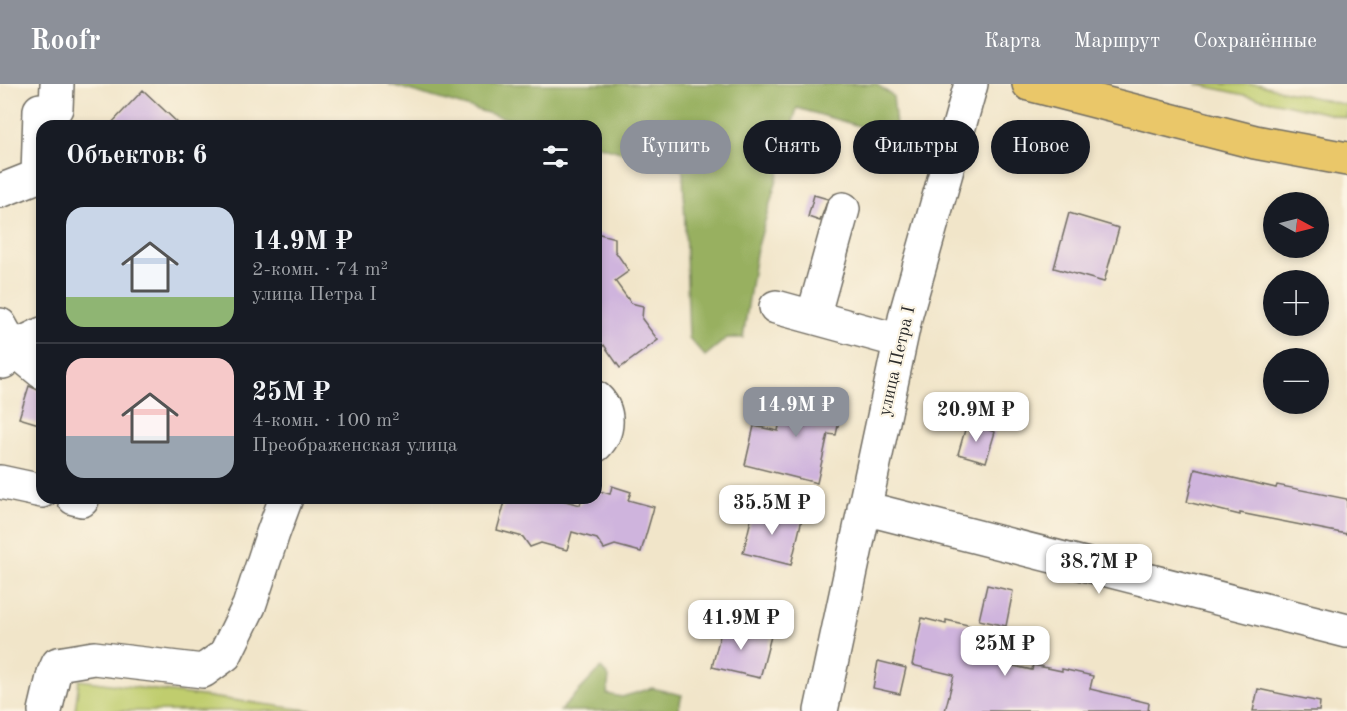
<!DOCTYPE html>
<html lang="ru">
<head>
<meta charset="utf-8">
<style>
	:root { --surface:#171b24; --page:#242831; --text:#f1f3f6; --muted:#9ea1a6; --line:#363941; --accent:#8c9099 }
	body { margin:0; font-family:"Old Standard TT",serif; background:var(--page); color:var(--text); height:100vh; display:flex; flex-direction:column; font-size:22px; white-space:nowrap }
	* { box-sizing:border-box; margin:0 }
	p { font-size:20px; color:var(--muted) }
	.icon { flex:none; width:33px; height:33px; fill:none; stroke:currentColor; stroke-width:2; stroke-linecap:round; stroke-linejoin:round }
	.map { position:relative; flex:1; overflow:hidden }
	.details { position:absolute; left:36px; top:36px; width:566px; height:384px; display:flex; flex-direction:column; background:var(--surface); border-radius:18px; box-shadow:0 3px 9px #0003 }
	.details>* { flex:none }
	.banner { position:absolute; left:620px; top:36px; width:570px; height:54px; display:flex; gap:12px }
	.needle { width:39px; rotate:97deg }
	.buttons { position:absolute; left:1263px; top:108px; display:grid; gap:12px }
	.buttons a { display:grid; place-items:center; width:66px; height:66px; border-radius:50%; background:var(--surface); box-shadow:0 3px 9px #0003; font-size:30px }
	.price { position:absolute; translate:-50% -51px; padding:0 14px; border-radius:12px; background:#fff; color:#222; font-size:20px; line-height:39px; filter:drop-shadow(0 2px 3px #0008) }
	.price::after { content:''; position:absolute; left:50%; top:36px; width:18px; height:14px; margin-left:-9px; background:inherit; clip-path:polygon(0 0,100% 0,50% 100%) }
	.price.current { background:var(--accent); color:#fff }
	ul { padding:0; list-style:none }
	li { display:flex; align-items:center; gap:18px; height:150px; padding:0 30px }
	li+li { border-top:2px solid var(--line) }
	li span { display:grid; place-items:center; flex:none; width:168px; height:120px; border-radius:18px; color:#555 }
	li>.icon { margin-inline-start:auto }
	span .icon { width:72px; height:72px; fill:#fffc; stroke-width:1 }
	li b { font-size:26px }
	h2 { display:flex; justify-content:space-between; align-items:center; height:72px; padding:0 30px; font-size:26px }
	.chip { padding:0 21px; border-radius:27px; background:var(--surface); box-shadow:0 3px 9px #0003; font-size:21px; line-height:54px }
	.chip.current { background:var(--accent); color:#fff }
	header { display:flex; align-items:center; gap:36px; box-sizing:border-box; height:84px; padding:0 30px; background:var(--accent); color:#fff }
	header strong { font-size:28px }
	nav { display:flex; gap:33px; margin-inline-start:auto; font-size:21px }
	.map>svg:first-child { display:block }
	.green { fill:#c0cd6e; stroke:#767c4c; stroke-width:1.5 }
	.forest { fill:#98b061; stroke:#626e46; stroke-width:1.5 }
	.building { fill:#cfb4dd }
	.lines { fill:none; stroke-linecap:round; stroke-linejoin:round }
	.minor-casing { stroke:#706c62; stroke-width:36 }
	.major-casing { stroke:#706c62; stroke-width:36 }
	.minor { stroke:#fff; stroke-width:33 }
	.major { stroke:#eac769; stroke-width:33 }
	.labels { text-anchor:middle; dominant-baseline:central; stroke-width:4.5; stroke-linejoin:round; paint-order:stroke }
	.street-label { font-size:18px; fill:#2b2b2b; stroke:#fcf5e5 }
</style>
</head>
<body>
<header>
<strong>Roofr</strong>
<nav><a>Карта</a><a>Маршрут</a><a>Сохранённые</a></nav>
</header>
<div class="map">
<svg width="1347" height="627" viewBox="0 0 1347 627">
	<rect width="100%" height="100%" fill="#fcf5e5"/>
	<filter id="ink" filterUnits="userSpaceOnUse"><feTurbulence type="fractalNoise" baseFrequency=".0167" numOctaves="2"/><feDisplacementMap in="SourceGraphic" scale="12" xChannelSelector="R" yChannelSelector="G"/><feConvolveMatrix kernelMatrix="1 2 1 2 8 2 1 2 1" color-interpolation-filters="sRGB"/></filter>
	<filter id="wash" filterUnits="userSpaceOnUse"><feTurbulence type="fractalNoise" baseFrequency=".008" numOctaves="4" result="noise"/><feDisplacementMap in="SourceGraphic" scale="24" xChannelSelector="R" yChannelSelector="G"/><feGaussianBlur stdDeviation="1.35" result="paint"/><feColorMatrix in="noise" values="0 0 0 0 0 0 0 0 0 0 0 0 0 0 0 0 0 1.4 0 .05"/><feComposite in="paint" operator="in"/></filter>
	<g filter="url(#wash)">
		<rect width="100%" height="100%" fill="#f1e5c9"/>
		<path class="green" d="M1196,0H1256L1347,21V34Z
			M79,596L316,627H75Z"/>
		<path class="forest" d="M388,0H876L893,12L897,53L797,24L756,169L743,254H727L705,272L689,254L683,86L596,61V42H532Z
			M601,584L609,593L607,610L622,613L652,604L682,611L678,627H560Z"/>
		<g id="blocks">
			<path class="building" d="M143,6L181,42H109Z
				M814,111L828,115L820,137L808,133Z
				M1069,129L1119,144L1104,198L1054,184Z
				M596,149L615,154V167L629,187L615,197L631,219L643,222L642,235L658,256L620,284L604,261L596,268Z
				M29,302L38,306H42V341L19,334Z
				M786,307L843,319L836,351L828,350L817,399L745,381L754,342L778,347Z
				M967,339L995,348L986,378L958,370Z
				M1195,385L1276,404L1277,401L1347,415V450L1240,429V431L1187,418Z
				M612,402L631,408L628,416L654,423L641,468L615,461L604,465L597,455L572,448L567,466L541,459L530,463L523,453L497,446L506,414H555L580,421L582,414H596V406L610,410Z
				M754,423L802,435L791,481L743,469Z
				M987,501L1013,507L1006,542L979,536Z
				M922,534L946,540V536L994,547L987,576L1032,586L1033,581L1062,587V585L1093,592L1090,605L1149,619L1148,627H945L954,591L912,581Z
				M723,540L771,552L760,594L712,583Z
				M878,577L906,584L900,610L873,604Z
				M1258,605L1320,618L1319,627H1253Z"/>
		</g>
	</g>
	<g filter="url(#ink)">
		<use href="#blocks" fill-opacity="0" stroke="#706c62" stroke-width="1.5"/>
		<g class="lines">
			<defs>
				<path id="minor" d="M0,107L38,92L40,26L56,24L57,0
					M776,223L900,257
					M813,233L843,125
					M0,241L13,264L42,288
					M3,278L13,264L42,250
					M596,314C610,327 609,348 596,361
					M0,398L42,407
					M74,414L82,416
					M864,424L1347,547
					M45,627L54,589L58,580L94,574L203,587L225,571L249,522L273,449L286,414
					M821,627L906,230L971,0"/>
				<path id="major" d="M1029,0L1255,58L1347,75"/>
			</defs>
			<use href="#minor" class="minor-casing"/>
			<use href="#major" class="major-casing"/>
			<use href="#minor" class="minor"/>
			<use href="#major" class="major"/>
		</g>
	</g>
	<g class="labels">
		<g class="street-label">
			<text transform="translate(897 277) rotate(-77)">улица Петра I</text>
		</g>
	</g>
</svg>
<div class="buttons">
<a><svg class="needle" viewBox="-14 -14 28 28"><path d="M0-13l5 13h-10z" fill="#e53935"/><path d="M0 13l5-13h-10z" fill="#9ea1a6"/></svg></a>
<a>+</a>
<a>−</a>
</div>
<b class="price current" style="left:796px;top:354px">14.9M ₽</b>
<b class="price" style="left:976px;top:359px">20.9M ₽</b>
<b class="price" style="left:772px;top:452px">35.5M ₽</b>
<b class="price" style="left:1099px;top:511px">38.7M ₽</b>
<b class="price" style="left:741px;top:567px">41.9M ₽</b>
<b class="price" style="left:1005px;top:593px">25M ₽</b>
<div class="banner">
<a class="chip current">Купить</a>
<a class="chip">Снять</a>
<a class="chip">Фильтры</a>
<a class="chip">Новое</a>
</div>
<section class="details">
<h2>Объектов: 6<svg class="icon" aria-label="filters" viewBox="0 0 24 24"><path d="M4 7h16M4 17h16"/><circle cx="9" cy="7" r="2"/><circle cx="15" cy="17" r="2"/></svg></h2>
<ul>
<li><span style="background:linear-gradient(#c9d6e8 75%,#8fb573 0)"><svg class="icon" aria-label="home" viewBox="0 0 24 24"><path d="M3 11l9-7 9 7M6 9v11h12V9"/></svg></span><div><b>14.9M ₽</b><p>2-комн. · 74 m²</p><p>улица Петра I</p></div></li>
<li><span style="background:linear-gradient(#f6c9c9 65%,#9aa5b1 0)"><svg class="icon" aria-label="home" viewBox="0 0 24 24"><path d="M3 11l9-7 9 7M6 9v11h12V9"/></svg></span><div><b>25M ₽</b><p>4-комн. · 100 m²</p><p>Преображенская улица</p></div></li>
</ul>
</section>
</div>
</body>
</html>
